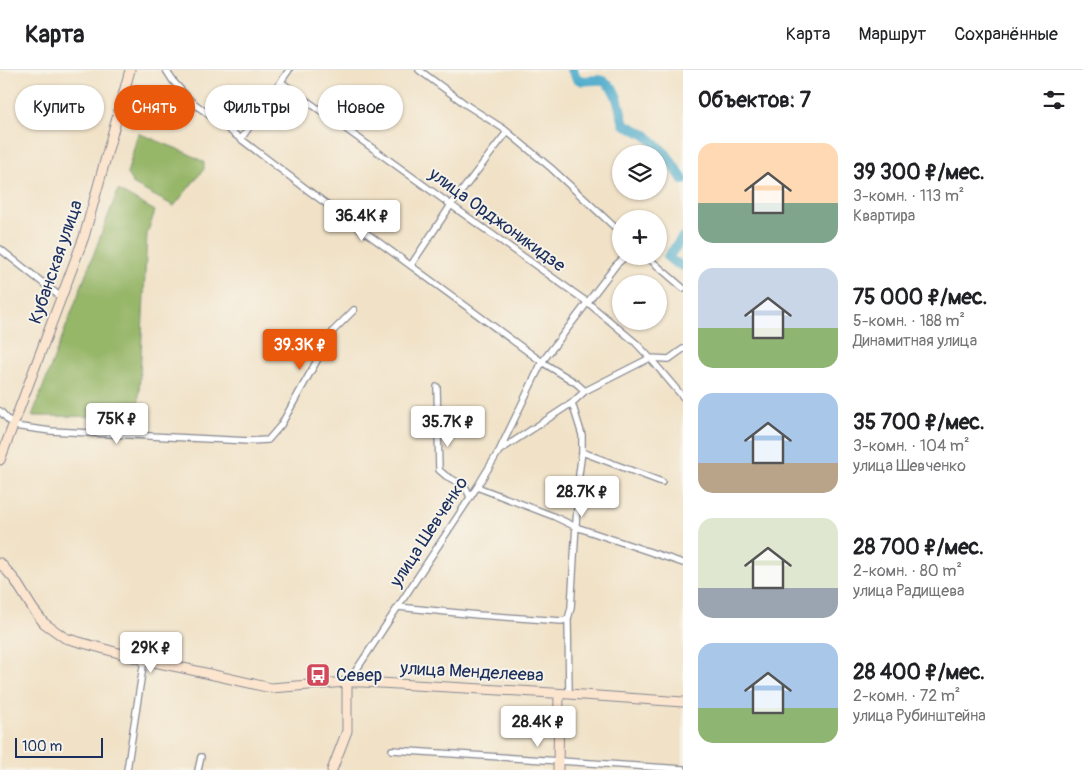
<!DOCTYPE html>
<html lang="ru">
<head>
<meta charset="utf-8">
<style>
	:root { --surface:#fff; --page:#f6f6f6; --text:#202124; --muted:#757577; --line:#e0e0e0; --accent:#ea580c }
	body { margin:0; font-family:Pangolin,sans-serif; background:var(--page); color:var(--text); height:100vh; display:flex; flex-direction:column; font-size:19px; white-space:nowrap }
	* { box-sizing:border-box; margin:0 }
	p { font-size:16px; color:var(--muted) }
	.icon { flex:none; width:28px; height:28px; fill:none; stroke:currentColor; stroke-width:2; stroke-linecap:round; stroke-linejoin:round }
	.map { position:relative; flex:1; overflow:hidden }
	.side { display:flex; flex-direction:column; background:var(--surface); width:400px }
	.side>* { flex:none }
	.guide { position:absolute; left:15px; top:15px; width:475px; height:45px; display:flex; gap:10px }
	.buttons { position:absolute; left:612px; top:75px; display:grid; gap:10px }
	.buttons a { display:grid; place-items:center; width:55px; height:55px; border-radius:50%; background:var(--surface); box-shadow:0 1px 4px #0004; font-size:25px }
	.scale { position:absolute; left:15px; bottom:12px; width:88px; box-sizing:border-box; padding-left:5px; border:2px solid #1b2f5e; border-top:0; font-size:14px; line-height:18px; white-space:nowrap; color:#1b2f5e; -webkit-text-stroke:4px #f7f3e8; paint-order:stroke }
	.price { position:absolute; translate:-50% -42px; padding:0 11px; border-radius:5px; background:#fff; color:#222; font-size:16px; line-height:32px; filter:drop-shadow(0 1px 2px #0008) }
	.price::after { content:''; position:absolute; left:50%; top:30px; width:15px; height:11px; margin-left:-8px; background:inherit; clip-path:polygon(0 0,100% 0,50% 100%) }
	.price.active { background:var(--accent); color:#fff }
	ul { padding:0; list-style:none }
	li { display:flex; align-items:center; gap:15px; height:125px; padding:0 15px }
	li span { display:grid; place-items:center; flex:none; width:140px; height:100px; border-radius:15px; color:#555 }
	li>.icon { margin-inline-start:auto }
	span .icon { width:60px; height:60px; fill:#fffc; stroke-width:1 }
	li b { font-size:21px }
	h2 { display:flex; justify-content:space-between; align-items:center; height:60px; padding:0 15px; font-size:21px }
	.tag { padding:0 18px; border-radius:22px; background:var(--surface); box-shadow:0 1px 4px #0004; font-size:18px; line-height:45px }
	.tag.active { background:var(--accent); color:#fff }
	header { display:flex; align-items:center; gap:30px; box-sizing:border-box; height:70px; padding:0 25px; background:var(--surface); border-bottom:1px solid var(--line) }
	header strong { font-size:24px }
	nav { display:flex; gap:28px; margin-inline-start:auto; font-size:18px }
	main { display:flex; flex:1; min-height:0 }
	.map>svg:first-child { display:block }
	.forest { fill:#96b668; stroke:#587263 }
	.lines { fill:none; stroke-linecap:round; stroke-linejoin:round }
	.river { stroke:#4baaca; stroke-width:10 }
	.street-casing { stroke:#868892; stroke-width:8 }
	.secondary-casing { stroke:#868892; stroke-width:11 }
	.street { stroke:#fff; stroke-width:5.5 }
	.secondary { stroke:#fce5cf; stroke-width:9 }
	.labels { text-anchor:middle; dominant-baseline:central; stroke-width:4; stroke-linejoin:round; paint-order:stroke }
	.street-label { font-size:18px; fill:#1b2f5e; stroke:#f7f3e8 }
	.poi-label { font-size:18px; fill:#1b2f5e; stroke:#f7f3e8; text-anchor:start }
</style>
</head>
<body>
<header>
<strong>Карта</strong>
<nav><a>Карта</a><a>Маршрут</a><a>Сохранённые</a></nav>
</header>
<main>
<div class="map">
<svg width="683" height="700" viewBox="0 0 683 700">
	<rect width="100%" height="100%" fill="#f7f3e8"/>
	<filter id="ink" filterUnits="userSpaceOnUse"><feTurbulence type="fractalNoise" baseFrequency=".02" numOctaves="2"/><feDisplacementMap in="SourceGraphic" scale="10" xChannelSelector="R" yChannelSelector="G"/><feConvolveMatrix kernelMatrix="1 2 1 2 8 2 1 2 1" color-interpolation-filters="sRGB"/></filter>
	<filter id="wash" filterUnits="userSpaceOnUse"><feTurbulence type="fractalNoise" baseFrequency=".0096" numOctaves="4" result="noise"/><feDisplacementMap in="SourceGraphic" scale="20" xChannelSelector="R" yChannelSelector="G"/><feGaussianBlur stdDeviation="1.12" result="paint"/><feColorMatrix in="noise" values="0 0 0 0 0 0 0 0 0 0 0 0 0 0 0 0 0 1.4 0 .05"/><feComposite in="paint" operator="in"/></filter>
	<g filter="url(#wash)">
		<rect width="100%" height="100%" fill="#f1e2c7"/>
		<path class="forest" d="M138,63L185,82L204,92V99L174,136L134,115L127,104Z
			M118,120L155,141L147,164L138,347L32,346Z"/>
		<g class="lines">
			<path class="river" d="M572,0H573C574,3 575,6 577,8C585,16 598,3 610,16C619,25 620,42 624,54L646,65L666,84L683,110
				M683,167L668,187L674,192L683,196"/>
		</g>
	</g>
	<g filter="url(#ink)">
		<g class="lines">
			<defs>
				<path id="street" d="M166,0L173,11L191,31L309,121L542,292L576,313L585,321
					M419,0L468,36L504,59L551,98L621,163
					M281,12L451,135L587,232L636,273L650,288L683,327
					M241,69L289,0
					M0,179L62,228
					M646,186L683,218
					M411,195L451,135L507,62
					M437,317L439,400L446,406L465,416L470,427
					M0,341L14,356L51,361L249,371L268,370L281,355L334,260L354,240
					M500,379L542,292L616,195L626,186
					M582,382L662,412
					M477,417L553,446L576,457L683,493
					M398,537L478,545L562,551L568,549
					M347,612L353,605L477,417L499,381L572,333L585,321L650,288L669,289L683,279
					M569,624L568,549L571,538L579,404L582,382V365L572,333
					M392,680L683,699
					M127,700L144,590
					M198,700L201,687"/>
				<path id="secondary" d="M0,390L84,167L130,0
					M0,493L15,510L33,539L44,553L65,568L144,590L183,598L271,618L347,612H363L569,624L683,632
					M332,700L347,661V612
					M558,700L559,624"/>
			</defs>
			<use href="#street" class="street-casing"/>
			<use href="#secondary" class="secondary-casing"/>
			<use href="#street" class="street"/>
			<use href="#secondary" class="secondary"/>
		</g>
	</g>
	<defs>
		<symbol id="bus-square" viewBox="-11 -11 22 22"><rect x="-9" y="-9" width="18" height="18" rx="4" fill="#d1495b" stroke="#f7f3e8"/><path d="M-5-6H5V4H4V6H2V4H-2V6H-4V4H-5ZM-3.5-4V0h7V-4ZM-3.5 1.2v1.5H-2V1.2ZM2 1.2v1.5H3.5V1.2Z" fill="#fff"/></symbol>
	</defs>
	<g fill-rule="evenodd">
		<use href="#bus-square" x="304" y="591" width="28" height="28"/>
	</g>
	<g class="labels">
		<g class="street-label">
			<text transform="translate(497 150) rotate(36)">улица Орджоникидзе</text>
			<text transform="translate(56 192) rotate(-71)">Кубанская улица</text>
			<text transform="translate(429 462) rotate(-57)">улица Шевченко</text>
			<text transform="translate(472 602) rotate(3)">улица Менделеева</text>
		</g>
		<g class="poi-label">
			<text x="336" y="605">Север</text>
		</g>
	</g>
</svg>
<div class="buttons">
<a><svg class="icon" aria-label="layers" viewBox="0 0 24 24"><path d="M12 4l9 5-9 5-9-5zM3 14l9 5 9-5"/></svg></a>
<a>+</a>
<a>−</a>
</div>
<div class="scale">100 m</div>
<b class="price" style="left:362px;top:172px">36.4K ₽</b>
<b class="price active" style="left:300px;top:301px">39.3K ₽</b>
<b class="price" style="left:117px;top:375px">75K ₽</b>
<b class="price" style="left:448px;top:378px">35.7K ₽</b>
<b class="price" style="left:582px;top:448px">28.7K ₽</b>
<b class="price" style="left:151px;top:604px">29K ₽</b>
<b class="price" style="left:538px;top:678px">28.4K ₽</b>
<div class="guide">
<a class="tag">Купить</a>
<a class="tag active">Снять</a>
<a class="tag">Фильтры</a>
<a class="tag">Новое</a>
</div>
</div>
<section class="side">
<h2>Объектов: 7<svg class="icon" aria-label="filters" viewBox="0 0 24 24"><path d="M4 7h16M4 17h16"/><circle cx="9" cy="7" r="2"/><circle cx="15" cy="17" r="2"/></svg></h2>
<ul>
<li><span style="background:linear-gradient(#ffd9b3 60%,#7fa58c 0)"><svg class="icon" aria-label="home" viewBox="0 0 24 24"><path d="M3 11l9-7 9 7M6 9v11h12V9"/></svg></span><div><b>39 300 ₽/мес.</b><p>3-комн. · 113 m²</p><p>Квартира</p></div></li>
<li><span style="background:linear-gradient(#c9d6e8 60%,#8fb573 0)"><svg class="icon" aria-label="home" viewBox="0 0 24 24"><path d="M3 11l9-7 9 7M6 9v11h12V9"/></svg></span><div><b>75 000 ₽/мес.</b><p>5-комн. · 188 m²</p><p>Динамитная улица</p></div></li>
<li><span style="background:linear-gradient(#a9c7e8 70%,#b9a48a 0)"><svg class="icon" aria-label="home" viewBox="0 0 24 24"><path d="M3 11l9-7 9 7M6 9v11h12V9"/></svg></span><div><b>35 700 ₽/мес.</b><p>3-комн. · 104 m²</p><p>улица Шевченко</p></div></li>
<li><span style="background:linear-gradient(#dfe7d0 70%,#9aa5b1 0)"><svg class="icon" aria-label="home" viewBox="0 0 24 24"><path d="M3 11l9-7 9 7M6 9v11h12V9"/></svg></span><div><b>28 700 ₽/мес.</b><p>2-комн. · 80 m²</p><p>улица Радищева</p></div></li>
<li><span style="background:linear-gradient(#a9c7e8 65%,#8fb573 0)"><svg class="icon" aria-label="home" viewBox="0 0 24 24"><path d="M3 11l9-7 9 7M6 9v11h12V9"/></svg></span><div><b>28 400 ₽/мес.</b><p>2-комн. · 72 m²</p><p>улица Рубинштейна</p></div></li>
</ul>
</section>
</main>
</body>
</html>
